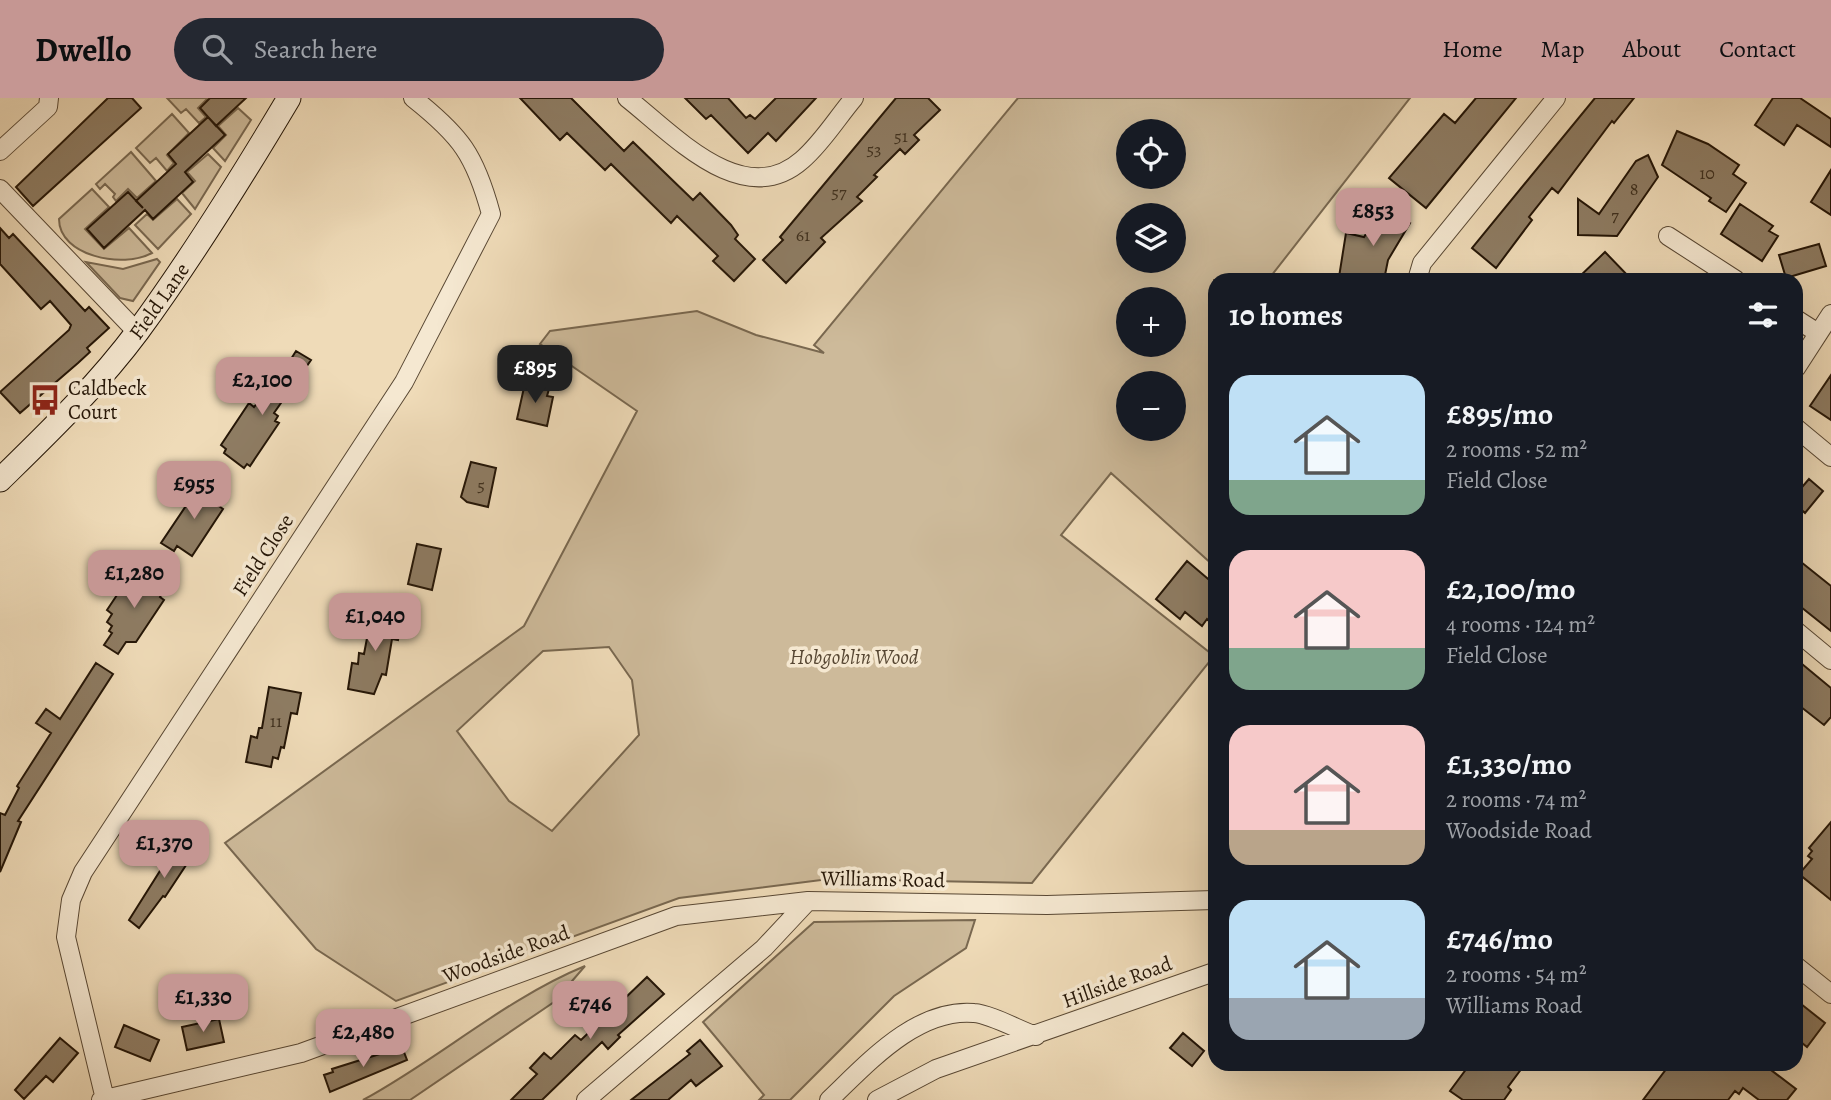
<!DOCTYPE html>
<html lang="en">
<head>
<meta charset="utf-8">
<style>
	:root { --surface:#171b24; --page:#242831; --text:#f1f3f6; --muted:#9ea1a6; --accent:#c59692 }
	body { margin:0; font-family:Alegreya,serif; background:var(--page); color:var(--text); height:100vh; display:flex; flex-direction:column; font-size:26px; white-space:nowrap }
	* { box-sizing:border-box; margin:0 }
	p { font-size:23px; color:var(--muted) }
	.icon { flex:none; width:38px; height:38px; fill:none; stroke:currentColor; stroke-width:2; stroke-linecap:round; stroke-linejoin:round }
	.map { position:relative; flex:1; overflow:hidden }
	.drawer { position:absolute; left:1208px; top:175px; width:595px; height:798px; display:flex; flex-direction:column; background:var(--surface); border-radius:21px; box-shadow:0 7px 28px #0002 }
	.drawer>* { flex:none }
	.tools { position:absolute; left:1116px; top:21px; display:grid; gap:14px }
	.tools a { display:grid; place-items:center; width:70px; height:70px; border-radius:50%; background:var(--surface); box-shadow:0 7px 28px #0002; font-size:35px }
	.price { position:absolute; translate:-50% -60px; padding:0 16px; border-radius:14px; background:var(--accent); color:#111; font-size:23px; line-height:46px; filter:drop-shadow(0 2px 4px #0008) }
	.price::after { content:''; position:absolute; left:50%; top:42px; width:21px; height:16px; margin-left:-10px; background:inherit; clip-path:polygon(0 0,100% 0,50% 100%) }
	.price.active { background:#222; color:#fff }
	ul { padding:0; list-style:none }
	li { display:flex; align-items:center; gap:21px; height:175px; padding:0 21px }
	li span { display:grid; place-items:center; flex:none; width:196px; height:140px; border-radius:21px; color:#555 }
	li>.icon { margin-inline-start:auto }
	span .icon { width:84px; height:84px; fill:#fffc; stroke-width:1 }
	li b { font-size:30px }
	h2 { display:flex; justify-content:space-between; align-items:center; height:84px; padding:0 21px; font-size:30px }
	header { display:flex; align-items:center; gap:42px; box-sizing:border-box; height:98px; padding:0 35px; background:var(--accent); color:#111 }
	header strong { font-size:33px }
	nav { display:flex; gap:38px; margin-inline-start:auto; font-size:24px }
	.search { width:490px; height:63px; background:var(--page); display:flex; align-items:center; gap:18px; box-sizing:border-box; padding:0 24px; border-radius:38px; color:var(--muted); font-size:26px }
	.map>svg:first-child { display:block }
	.green { fill:#cdba9a; stroke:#796850; stroke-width:2; fill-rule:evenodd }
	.building { fill:#8e7c63; stroke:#251607; stroke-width:2 }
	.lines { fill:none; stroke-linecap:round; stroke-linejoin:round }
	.street-casing { stroke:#584733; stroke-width:20 }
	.secondary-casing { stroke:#251607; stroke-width:25 }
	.street { stroke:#f5e8d1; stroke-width:18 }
	.secondary { stroke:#f5e8d1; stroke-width:23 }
	.labels { text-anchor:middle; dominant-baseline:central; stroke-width:7; stroke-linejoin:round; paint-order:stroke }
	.number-label { font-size:18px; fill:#3f301e }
	.street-label { font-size:21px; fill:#251607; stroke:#f5e8d1 }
	.poi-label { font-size:21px; fill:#251607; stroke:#f5e8d1; text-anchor:start }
	.park-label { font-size:21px; font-style:italic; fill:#574733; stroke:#f5e8d1 }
</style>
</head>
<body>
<header>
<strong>Dwello</strong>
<div class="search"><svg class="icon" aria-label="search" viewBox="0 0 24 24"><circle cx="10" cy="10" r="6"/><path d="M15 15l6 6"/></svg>Search here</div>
<nav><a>Home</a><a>Map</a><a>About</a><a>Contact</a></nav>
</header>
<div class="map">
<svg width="1831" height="1002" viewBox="0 0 1831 1002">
	<rect width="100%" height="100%" fill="#efdbb8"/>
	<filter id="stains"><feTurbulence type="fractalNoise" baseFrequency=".00286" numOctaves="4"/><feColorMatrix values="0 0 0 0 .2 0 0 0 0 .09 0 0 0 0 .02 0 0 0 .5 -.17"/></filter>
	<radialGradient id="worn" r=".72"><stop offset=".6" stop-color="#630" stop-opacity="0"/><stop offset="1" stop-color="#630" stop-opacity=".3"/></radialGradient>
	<path class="green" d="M167,0H208L198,10L206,19L199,25L186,11L181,15Z
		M1018,0H1410L1268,182H1214V468L1111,375L1061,437L1214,558L1032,785L829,781L679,800L396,903L316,851L225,745L524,528L637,313L540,246L550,233L697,213L756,237L824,255L814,247ZM1129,33H1174V79H1129ZM1129,117H1174V163H1129ZM1129,201H1174V247H1129ZM1129,285H1174V331H1129ZM609,549L632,582L639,637L552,733L509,703L457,633L543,553Z
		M238,10L251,22L225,63L213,50L226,37L218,28Z
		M172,16L189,35L167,57L174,65L167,73L156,60L150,65L136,50Z
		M131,54L156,83L137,100L128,91L116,103L113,99L115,96L105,86L100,91L96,86Z
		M208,56L221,69L195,111L182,95L195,83L187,74Z
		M92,91L109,109L85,131L104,151L129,130L152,155C123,171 59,158 59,121Z
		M177,101L191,116L158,151L135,127L147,116L153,122Z
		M157,161L160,164L133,203L120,200L86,164L123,171Z
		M975,822L966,850L894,898L790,1002H759L764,997L703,924L814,824Z
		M585,868L554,904L410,1002H363C439,961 505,901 585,868Z"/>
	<path class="building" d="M108,0H132L141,10L33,108L16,89Z
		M210,0H246L216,28L200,10Z
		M520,0H571L624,53L633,44L693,102L700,95L731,127L738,137L735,141L755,161L734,183L713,163L718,158L677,118L671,125L611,66L605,72L567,35L560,42Z
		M685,0H728L746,20L750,17L755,21L776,0H816L776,43L768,35L748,55L711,17L706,21Z
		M896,0H928L940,12L914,37L919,42L905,56L900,51L874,77L877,79L857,99L862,103L821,140L825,144L786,185L763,162L783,142L780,139Z
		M1476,0H1516L1426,110L1389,80L1444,16L1455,25Z
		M1595,0H1634L1614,25L1612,23L1558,95L1552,90L1529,119L1532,122L1496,170L1472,150Z
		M1773,0H1800L1831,21V49L1797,27L1784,47L1755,27Z
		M208,19L225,37L185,74L193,84L153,121L145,112L104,150L87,131L128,94L143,110L136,103L176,66L168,56Z
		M1677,33L1708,46L1739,67L1733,76L1746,85L1726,114L1709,103L1711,100L1662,67Z
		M1648,57L1658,79L1617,138L1578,137V101L1599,116L1636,63Z
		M1831,72V117L1811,104Z
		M1740,106L1773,128L1769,133L1778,138L1762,163L1721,136Z
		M1383,110L1410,125L1388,162L1384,182L1339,179L1346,135L1364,139Z
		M0,130L9,140L13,136L85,213L89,209L109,230L87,250L90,254L78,265L20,315L0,294L69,232L71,227L50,203L41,211L0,166Z
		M1819,146L1826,168L1786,180L1779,157Z
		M1605,154L1632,182H1576Z
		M296,253L311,262L274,315L278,318L275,323L279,325L250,368L247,366L244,370L224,355L226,351L221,347L249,305L254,309L258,304L262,307Z
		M1831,277V322L1810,308Z
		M525,285L549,291L547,298L553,299L547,328L517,321Z
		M471,364L496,370L488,409L467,404L461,399Z
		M204,381L217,389L209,401L223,411L192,458L177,448L174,453L161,445Z
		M1809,381L1823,393L1805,415L1796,407V396Z
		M417,446L441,451L432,492L408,486Z
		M1796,460L1831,488V533L1796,505Z
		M1187,463L1214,486V528L1207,521L1202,528L1185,514L1180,521L1156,501Z
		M154,471L168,481L160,492L163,494L160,499L164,502L136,544H126L118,556L104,547L112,535L109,533L112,528L107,524L112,516L107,512L123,488L128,491L134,482L139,485L143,480L146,483Z
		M372,514L402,519L398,542L392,541L386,577L382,576L374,596L348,591L352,565L358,566L359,555L364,556Z
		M1796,561L1831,590V619L1824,627L1796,605Z
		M96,565L113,576L18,723L21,724L0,774V715L5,717L19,690L17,688L51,635L36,625L46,611L60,621Z
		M269,589L301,595L297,616L291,615L284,650L281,649L278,661L273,659L271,669L246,664L251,638L257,640L259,630H262Z
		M1831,724V802L1799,776L1812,761L1808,758L1812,753L1809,750Z
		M182,738L198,749L165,799L163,798L139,830L129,822Z
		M647,879L664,896L618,937L620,939L608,951L602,944L542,1002H511L537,976L530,970L544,955L551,961L575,937L581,942L606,918L599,911L615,897L621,904Z
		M1796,902L1825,925L1807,949L1796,940Z
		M219,921L224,944L187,952L182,929Z
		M124,927L159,942L150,963L115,949Z
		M1183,935L1204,953L1192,968L1170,950Z
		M60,940L78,955L53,984L46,978L24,1001L15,992Z
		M700,942L722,968L696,988L691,982L668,1002H631L690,956L687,953Z
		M402,949L407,962L330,994L324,977L333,974L332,971Z
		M1470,966H1525L1508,989L1511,992L1504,1002H1463L1450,993Z
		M1670,966H1763L1796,991L1787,1002H1759L1743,990L1739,996L1735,993L1728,1002H1643Z"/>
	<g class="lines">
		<defs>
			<path id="street" d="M627,0C673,36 743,114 802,62C822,45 837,20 854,0
				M0,53L48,9L49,0
				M0,91L137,234
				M1668,138L1736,182
				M1417,182L1422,165L1556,0
				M1796,221L1818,235
				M1796,270L1831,216
				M1796,330L1831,359
				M1796,533L1831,562
				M1796,868L1831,896
				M105,1001L66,839L71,802L83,774L404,284L491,116C475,57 461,38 413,0
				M101,1002L301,955L676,818L808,803
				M586,1002L764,850L808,803L1047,807L1214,802
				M829,1002C867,966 916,910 974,915C990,916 1019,932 1036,938
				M877,1002L936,971L1214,874"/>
			<g id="secondary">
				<path id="s1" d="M0,382C48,335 98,287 138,233C193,158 242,79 289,0"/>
			</g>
		</defs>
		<use href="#street" class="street-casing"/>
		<use href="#secondary" class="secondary-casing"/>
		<use href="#street" class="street"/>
		<use href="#secondary" class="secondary"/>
	</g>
	<defs>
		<symbol id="bus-bare" viewBox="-9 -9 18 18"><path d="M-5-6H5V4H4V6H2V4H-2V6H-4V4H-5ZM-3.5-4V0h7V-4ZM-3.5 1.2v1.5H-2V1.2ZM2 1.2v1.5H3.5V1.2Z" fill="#8f2418" stroke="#f5e8d1" stroke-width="2.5" paint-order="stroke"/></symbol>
	</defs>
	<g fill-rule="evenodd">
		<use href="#bus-bare" x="23" y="280" width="44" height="44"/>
	</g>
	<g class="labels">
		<g class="number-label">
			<text x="901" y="38">51</text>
			<text x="874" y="51">53</text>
			<text x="1707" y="75">10</text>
			<text x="1634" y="91">8</text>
			<text x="839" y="94">57</text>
			<text x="1615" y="117">7</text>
			<text x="803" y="137">61</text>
			<text x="481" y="387">5</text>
			<text x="276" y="623">11</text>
		</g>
		<g class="street-label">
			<text stroke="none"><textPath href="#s1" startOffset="240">Field Lane</textPath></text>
			<text transform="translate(263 457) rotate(-57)">Field Close</text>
			<text transform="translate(883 781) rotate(1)">Williams Road</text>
			<text transform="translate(506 856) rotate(-20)">Woodside Road</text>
			<text transform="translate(1117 884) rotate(-20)">Hillside Road</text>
		</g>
		<g class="poi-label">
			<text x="68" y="290">Caldbeck<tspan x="68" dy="24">Court</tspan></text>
		</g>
		<g class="park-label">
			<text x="854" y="559">Hobgoblin Wood</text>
		</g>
	</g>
	<rect width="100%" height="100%" filter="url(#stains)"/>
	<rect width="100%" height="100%" fill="url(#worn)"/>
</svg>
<div class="tools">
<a><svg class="icon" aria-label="locate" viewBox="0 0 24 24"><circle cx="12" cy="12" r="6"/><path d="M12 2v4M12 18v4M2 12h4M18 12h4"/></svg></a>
<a><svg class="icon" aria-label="layers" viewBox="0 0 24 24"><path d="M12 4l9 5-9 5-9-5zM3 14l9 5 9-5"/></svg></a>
<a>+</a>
<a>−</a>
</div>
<b class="price" style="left:1373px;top:150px">£853</b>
<b class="price active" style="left:535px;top:307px">£895</b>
<b class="price" style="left:262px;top:319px">£2,100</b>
<b class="price" style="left:194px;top:423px">£955</b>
<b class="price" style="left:134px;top:512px">£1,280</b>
<b class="price" style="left:375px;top:555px">£1,040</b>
<b class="price" style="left:164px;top:782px">£1,370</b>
<b class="price" style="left:203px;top:936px">£1,330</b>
<b class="price" style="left:590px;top:943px">£746</b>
<b class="price" style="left:363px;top:971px">£2,480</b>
<section class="drawer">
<h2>10 homes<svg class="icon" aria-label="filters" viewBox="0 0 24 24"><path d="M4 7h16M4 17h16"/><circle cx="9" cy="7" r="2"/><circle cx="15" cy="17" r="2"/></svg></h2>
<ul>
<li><span style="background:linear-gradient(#bfe0f5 75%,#7fa58c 0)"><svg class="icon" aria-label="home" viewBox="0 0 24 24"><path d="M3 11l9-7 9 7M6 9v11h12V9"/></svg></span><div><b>£895/mo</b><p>2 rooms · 52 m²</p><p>Field Close</p></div></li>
<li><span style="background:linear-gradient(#f6c9c9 70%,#7fa58c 0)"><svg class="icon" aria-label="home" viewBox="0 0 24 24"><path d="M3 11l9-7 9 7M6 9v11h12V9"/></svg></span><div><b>£2,100/mo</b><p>4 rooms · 124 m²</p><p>Field Close</p></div></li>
<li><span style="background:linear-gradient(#f6c9c9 75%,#b9a48a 0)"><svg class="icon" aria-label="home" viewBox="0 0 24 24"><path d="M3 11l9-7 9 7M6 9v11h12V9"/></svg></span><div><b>£1,330/mo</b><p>2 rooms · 74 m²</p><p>Woodside Road</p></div></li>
<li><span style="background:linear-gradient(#bfe0f5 70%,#9aa5b1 0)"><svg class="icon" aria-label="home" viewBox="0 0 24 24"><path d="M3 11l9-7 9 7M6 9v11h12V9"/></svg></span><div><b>£746/mo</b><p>2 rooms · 54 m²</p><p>Williams Road</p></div></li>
</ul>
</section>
</div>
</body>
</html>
